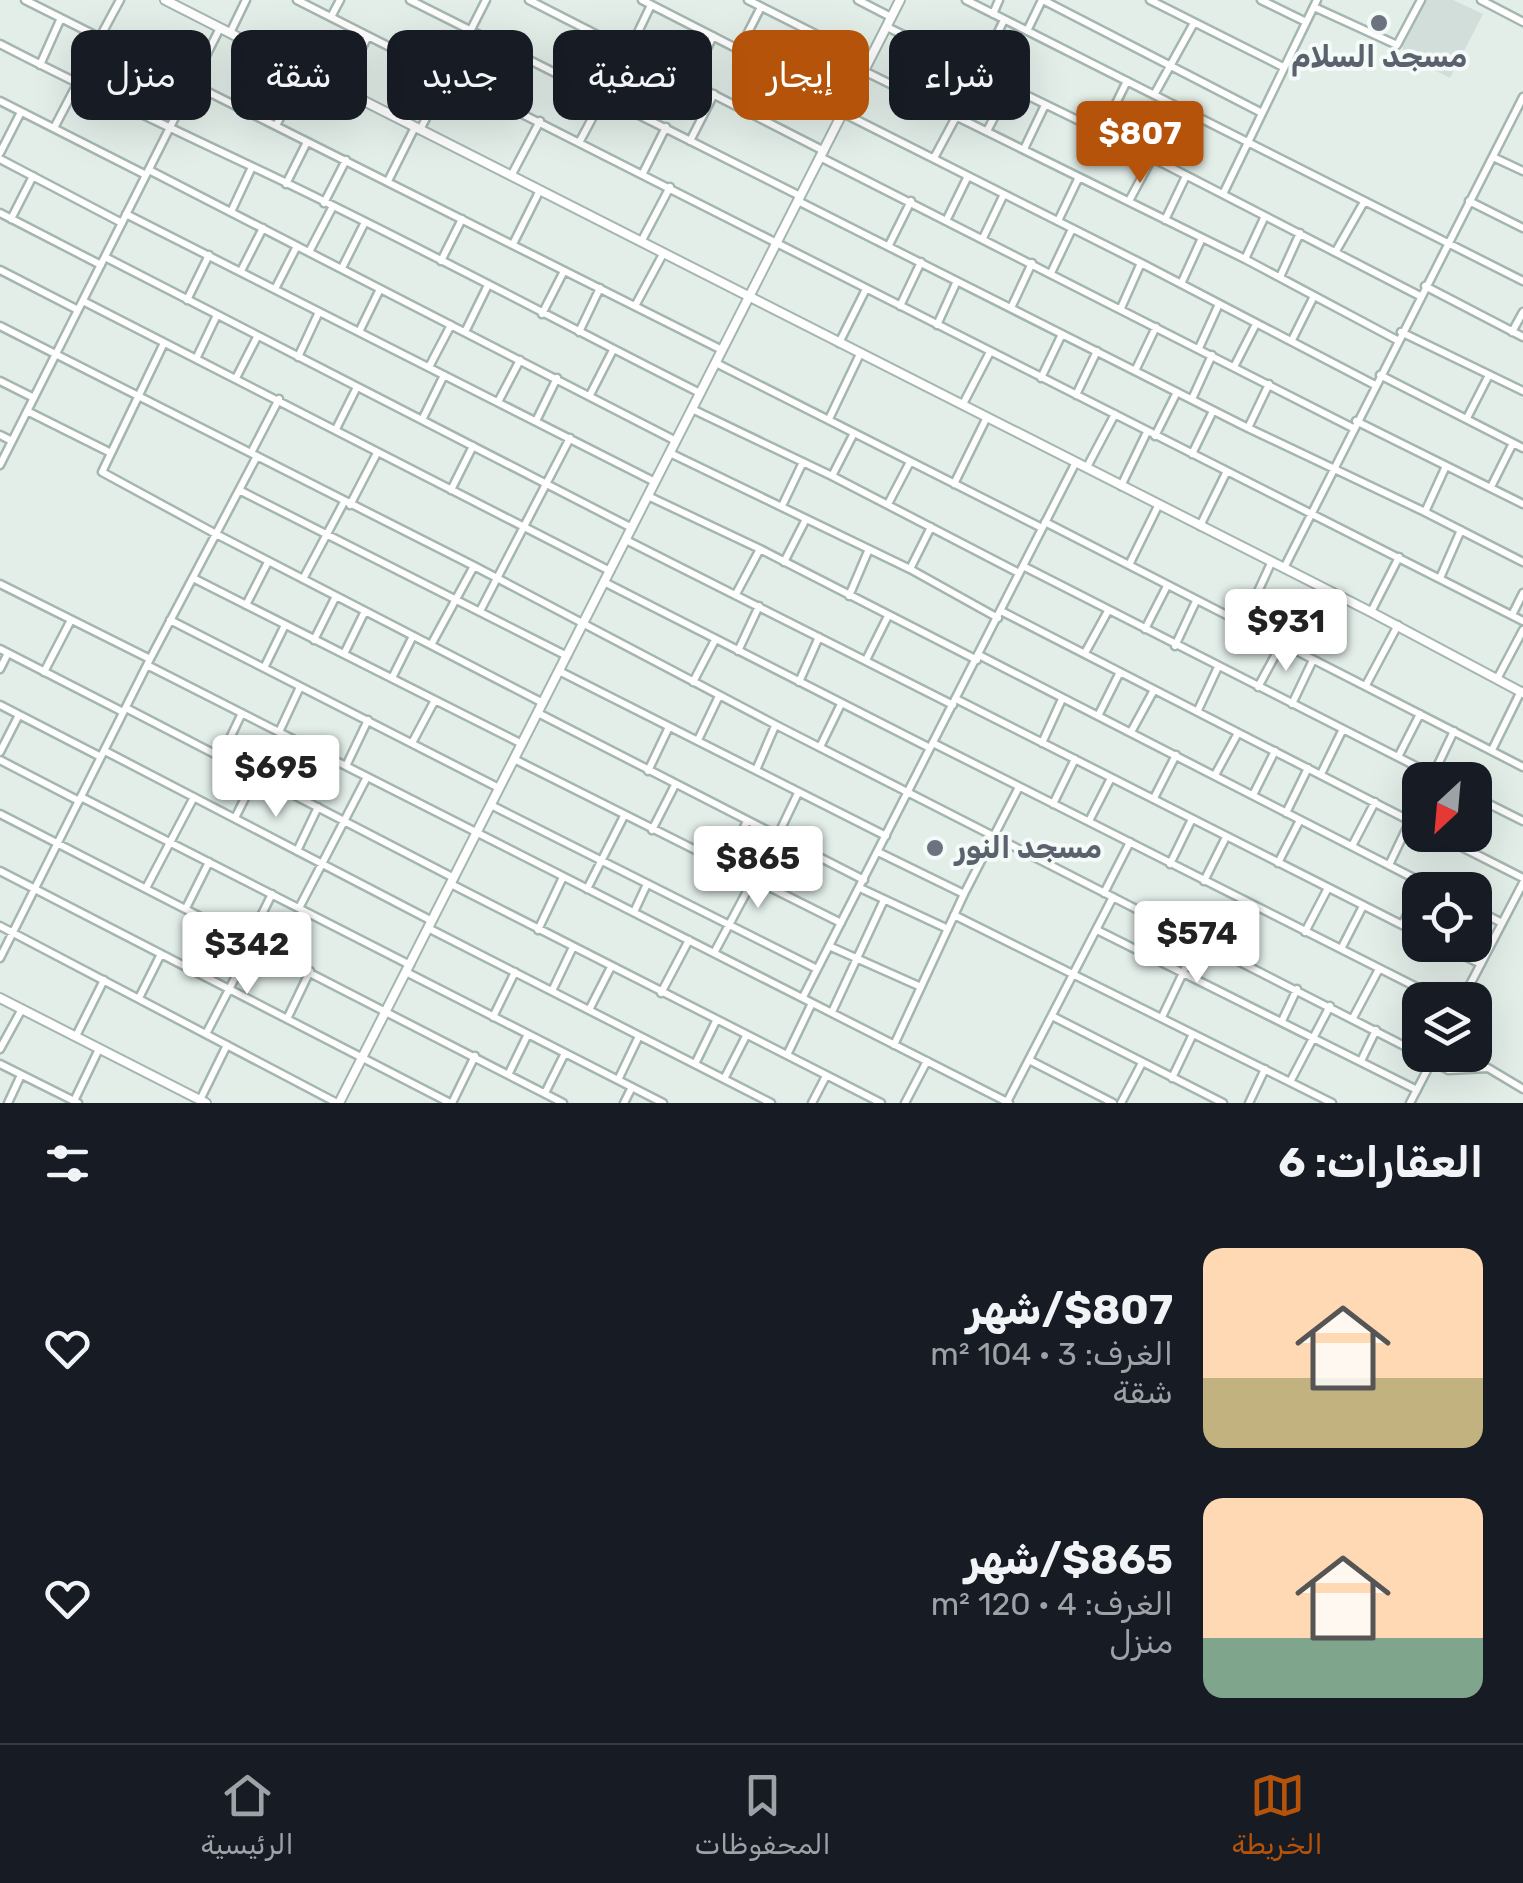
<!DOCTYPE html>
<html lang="ar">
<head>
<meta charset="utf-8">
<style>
	:root { --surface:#171b24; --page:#242831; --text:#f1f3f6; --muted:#9ea1a6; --line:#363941; --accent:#b45309 }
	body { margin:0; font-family:Rubik,"Noto Sans Arabic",sans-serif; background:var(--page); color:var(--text); direction:rtl; height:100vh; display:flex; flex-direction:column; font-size:38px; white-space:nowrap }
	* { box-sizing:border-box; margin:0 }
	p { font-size:32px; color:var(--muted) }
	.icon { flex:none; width:55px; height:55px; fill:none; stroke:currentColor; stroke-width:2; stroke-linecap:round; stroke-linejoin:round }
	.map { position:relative; height:1103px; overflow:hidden; direction:ltr }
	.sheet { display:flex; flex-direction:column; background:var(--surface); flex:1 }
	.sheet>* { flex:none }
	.guide { position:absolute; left:30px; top:30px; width:1000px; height:90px; direction:rtl; display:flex; gap:20px }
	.needle { width:65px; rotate:206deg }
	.controls { position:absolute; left:1402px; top:762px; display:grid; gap:20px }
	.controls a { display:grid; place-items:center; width:90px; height:90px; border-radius:20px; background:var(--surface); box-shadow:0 10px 40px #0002; font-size:50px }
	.price { position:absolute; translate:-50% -85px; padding:0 22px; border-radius:10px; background:#fff; color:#222; font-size:32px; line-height:65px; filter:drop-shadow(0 2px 5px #0008) }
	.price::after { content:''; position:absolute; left:50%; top:60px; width:30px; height:22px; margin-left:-15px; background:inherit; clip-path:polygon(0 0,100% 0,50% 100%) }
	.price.selected { background:var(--accent); color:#fff }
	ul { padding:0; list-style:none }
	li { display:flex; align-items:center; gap:30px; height:250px; padding:0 40px }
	li span { display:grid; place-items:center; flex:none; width:280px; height:200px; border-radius:20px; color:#555 }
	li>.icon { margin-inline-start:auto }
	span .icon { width:120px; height:120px; fill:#fffc; stroke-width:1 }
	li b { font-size:42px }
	h2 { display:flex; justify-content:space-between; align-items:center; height:120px; padding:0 40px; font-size:42px }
	.pill { padding:0 35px; border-radius:20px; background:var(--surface); box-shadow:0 10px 40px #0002; font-size:35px; line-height:90px }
	.pill.selected { background:var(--accent); color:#fff }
	.menu { display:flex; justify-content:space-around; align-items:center; height:140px; border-top:2px solid var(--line); background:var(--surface); font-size:28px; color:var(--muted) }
	.menu a { display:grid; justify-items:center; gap:5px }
	.menu .selected { color:var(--accent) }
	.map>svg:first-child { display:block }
	.built { fill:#d1ded9 }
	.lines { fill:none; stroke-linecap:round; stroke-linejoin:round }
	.minor-casing { stroke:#a5b6b1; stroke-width:11 }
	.tertiary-casing { stroke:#a5b6b1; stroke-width:12 }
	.minor { stroke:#fff; stroke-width:6 }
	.tertiary { stroke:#fff; stroke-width:8 }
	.worship-dot { fill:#6b7280; stroke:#f4faf7; stroke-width:4 }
	.labels { text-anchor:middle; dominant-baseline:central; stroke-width:8; stroke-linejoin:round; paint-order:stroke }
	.worship-label { font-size:30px; font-weight:bold; fill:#5b616d; stroke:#f4faf7 }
</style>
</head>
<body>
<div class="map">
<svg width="1523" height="1103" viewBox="0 0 1523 1103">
	<rect width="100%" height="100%" fill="#e3eee9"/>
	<path class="built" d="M1426,0H1453L1483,14L1450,78L1406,56L1402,46Z"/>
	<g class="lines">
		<defs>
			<path id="minor" d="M25,0L722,350
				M297,0L1523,621
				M410,0L800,196
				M529,0L824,151
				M642,0L847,105
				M748,0L869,61
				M858,0L891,17
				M966,0L1523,281
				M1043,0L1262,113
				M1150,0L1283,67
				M1261,0L1306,22
				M1481,0L1523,22
				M1314,7L1397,45L1421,0
				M993,14L999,0
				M331,17L340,0
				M887,27L1102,132L1420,296
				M1027,31L1042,0
				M230,33L246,0
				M100,37L120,0
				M0,44C83,87 168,127 253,167C404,238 551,318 700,393
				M739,50L761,7
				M629,51L651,5
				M40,65L61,18
				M864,71L1245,259L1397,340
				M979,71L1004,20
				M565,77L588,30
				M691,83L713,36
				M341,89L368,36
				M1154,95L1194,23
				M0,101L146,175
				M843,113L1141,263L1375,385
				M276,126L303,70
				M54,128L77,84
				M420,130L486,0
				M987,131L1010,87
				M1102,132L1127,81
				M580,141L604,96
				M690,141L714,94
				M1024,149L1045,105
				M0,153L21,112
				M820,157L1353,428
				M1493,157L1523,171
				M934,158L956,117
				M0,159L122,223
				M149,170L676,441
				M643,173L666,127
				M511,176L540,121
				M388,181L415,127
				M286,184L307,142
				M1223,194L1317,0
				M798,201L1248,428L1425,512L1523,562
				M1129,201L1152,158
				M1469,201L1523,228
				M324,203L346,160
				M231,212L252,167
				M0,213L101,265
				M126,214L655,482
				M11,219L33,176
				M947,219L968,176
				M1165,220L1186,176
				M1058,221L1079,177
				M983,238L1004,194
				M641,242L670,187
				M513,244L540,190
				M889,245L911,201
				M1336,251L1364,202
				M309,252L332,208
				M105,257L632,528
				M1245,259L1265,216
				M441,261L462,219
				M342,268L364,224
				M0,270L78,310
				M241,271L263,228
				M1051,273L1072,229
				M1280,277L1300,233
				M1181,284L1202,238
				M1425,286L1523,337
				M275,289L297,246
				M187,300L209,255
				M83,301L610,571
				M635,306L663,254
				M900,306L921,262
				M1011,308L1032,263
				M1121,308L1141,263
				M542,314L564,271
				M937,325L957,281
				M0,326L474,566L776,725L1420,1054
				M359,332L380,289
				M465,332L488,285
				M579,332L600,288
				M1401,332L1523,391
				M1512,332L1523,312
				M1292,340L1314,296
				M164,343L102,472L216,534L543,703
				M839,343L866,289
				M1199,348L1219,304
				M298,357L319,312
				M196,359L217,315
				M716,363L1042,528
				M1235,365L1256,324
				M429,367L451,325
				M1135,371L1156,327
				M1380,375L1523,448
				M236,378L257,337
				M1041,378L1062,334
				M0,381L34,398
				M590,395L613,350
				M1076,395L1097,351
				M1192,399L1212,355
				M498,402L520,360
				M963,404L990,352
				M692,409L832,476L1019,573
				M27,411L109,452
				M1467,418L1489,375
				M829,419L860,354
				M422,420L444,375
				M536,421L557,378
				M1356,421L1523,504
				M1248,428L1269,384
				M336,429L357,387
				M0,435L12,441
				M1155,436L1177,392
				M251,453L279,399
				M670,453L910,569L998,618
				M1192,454L1213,411
				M0,465L220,28
				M1087,467L1115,414
				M832,476L854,433
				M954,484L987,417
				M1121,486L1147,432
				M1491,487L1513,443
				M239,490L567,656
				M451,490L473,446
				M648,496L760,549L977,660
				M888,504L910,462
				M350,505L377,453
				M782,506L803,462
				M1425,512L1446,466
				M1045,522L1523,767
				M1200,526L1227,471
				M626,540L953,705
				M784,562L806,519
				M1129,565L1158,506
				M1023,566L1443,780
				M1284,568L1523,97
				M910,569L931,527
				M193,578L522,744
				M1440,578L1461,530
				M303,579L344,502
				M604,582L930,748
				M0,584L150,659
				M736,594L760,549
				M849,596L869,549
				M246,605L268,562
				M480,611L570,438
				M1001,611L1420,826
				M1371,612L1399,557
				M1512,615L1523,593
				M170,620L499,788
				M1243,624L1272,561
				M1145,629L1167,586
				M314,640L336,596
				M431,645L474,566
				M1175,646L1196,601
				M0,649L123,712
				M738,651L759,606
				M1085,653L1108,611
				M344,654L365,611
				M979,655L1437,890
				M866,660L888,616
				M147,665L1009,1103
				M264,668L285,625
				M0,669L8,653
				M559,671L886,836
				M44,672L71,620
				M392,678L413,636
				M1497,679L1523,630
				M693,682L715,640
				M799,682L819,637
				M1366,685L1398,625
				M1258,687L1282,643
				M956,699L1420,934
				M1292,704L1313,660
				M0,705L101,757
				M126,708L454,878
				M1198,710L1218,667
				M538,713L864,880
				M1098,716L1120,672
				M279,732L300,687
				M1131,732L1154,690
				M698,740L719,696
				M412,743L435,700
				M933,743L1442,1000
				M1042,743L1062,699
				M820,747L841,704
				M1492,750L1521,691
				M105,751L432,921
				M0,752L19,715
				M221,757L242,713
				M1398,757L1420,714
				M514,759L841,923
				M0,760L79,801
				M346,766L368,720
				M756,770L775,726
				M648,771L669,727
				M1321,774L1343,729
				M1215,775L1238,733
				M1433,775L1454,731
				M1253,795L1275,751
				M81,797L410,965
				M1475,797L1523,821
				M1154,798L1176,755
				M1053,804L1075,759
				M491,805L817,969
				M1286,813L1308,768
				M0,814L563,1103
				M235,818L256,776
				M1089,821L1111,778
				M652,830L675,785
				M1438,835L1523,878
				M777,837L798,793
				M1352,846L1375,802
				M297,851L318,807
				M878,852L964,894
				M1278,863L1300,820
				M1170,864L1192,819
				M1389,865L1410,821
				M725,867L747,821
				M0,871L450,1103
				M1204,881L1226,837
				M451,884L881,1103
				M146,888L194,797
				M860,888L948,929
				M587,889L624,816
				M1104,893L1130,842
				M186,908L209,862
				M299,908L367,777
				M1475,909L1502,923
				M634,912L647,884
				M954,915L1332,1103
				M1402,925L1423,883
				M0,926L337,1103
				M428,928L771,1103
				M538,930L563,877
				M1097,930L1417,1090
				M1305,932L1328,888
				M249,940L272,894
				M1442,945L1481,964
				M829,946L921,987
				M1341,949L1363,906
				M714,953L753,880
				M1231,955L1254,907
				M0,958L150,659L257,456
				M406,972L663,1103
				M552,991L573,947
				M661,993L689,940
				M803,997L1076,462
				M139,998L161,954
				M1462,1000L1523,883
				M589,1010L611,967
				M832,1012L884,900
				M1052,1016L1223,1103
				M493,1017L515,972
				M1162,1017L1199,939
				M1353,1018L1379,969
				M287,1019L310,971
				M1282,1021L1297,989
				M206,1034L253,943
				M76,1036L104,980
				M894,1045L964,894L1019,787
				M0,1049L22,1009
				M787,1055L812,1003
				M1421,1055L1448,1070L1488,1068L1523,1089
				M1029,1060L1113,1103
				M1361,1061L1376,1030
				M0,1064L78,1103
				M695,1064L716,1021
				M509,1073L528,1034
				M1172,1078L1193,1034
				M724,1079L746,1036
				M618,1080L639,1036
				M1290,1082L1330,1006
				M545,1093L565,1053
				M200,1100L227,1045
				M74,1101L99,1049
				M1007,1102L1113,897
				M8,1103L21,1075
				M452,1103L475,1056
				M624,1103L632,1087
				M812,1103L826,1076
				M905,1103L927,1061
				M1121,1103L1142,1063
				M1249,1103L1265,1069
				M1410,1103L1435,1055"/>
			<path id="tertiary" d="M165,0L1371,612L1523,693
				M0,998L206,1103
				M339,1103L900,0"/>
		</defs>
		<use href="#minor" class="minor-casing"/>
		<use href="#tertiary" class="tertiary-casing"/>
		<use href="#minor" class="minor"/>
		<use href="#tertiary" class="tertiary"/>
	</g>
	<g class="worship-dot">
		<circle cx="1379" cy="23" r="10"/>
		<circle cx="935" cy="848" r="10"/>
	</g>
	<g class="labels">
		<g class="worship-label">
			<text x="1379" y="57">مسجد السلام</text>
			<text x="955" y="848" text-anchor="start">مسجد النور</text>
		</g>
	</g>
</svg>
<div class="controls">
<a><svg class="needle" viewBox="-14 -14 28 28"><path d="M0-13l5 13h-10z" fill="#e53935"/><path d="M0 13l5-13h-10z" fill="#9ea1a6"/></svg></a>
<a><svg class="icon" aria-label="locate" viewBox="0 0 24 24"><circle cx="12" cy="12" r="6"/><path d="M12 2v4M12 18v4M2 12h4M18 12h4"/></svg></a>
<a><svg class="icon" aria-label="layers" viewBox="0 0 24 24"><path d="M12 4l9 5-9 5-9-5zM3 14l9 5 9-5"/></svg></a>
</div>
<b class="price selected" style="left:1140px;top:186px">$807</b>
<b class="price" style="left:1286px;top:674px">$931</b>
<b class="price" style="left:276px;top:820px">$695</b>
<b class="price" style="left:758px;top:911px">$865</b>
<b class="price" style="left:1197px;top:986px">$574</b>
<b class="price" style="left:247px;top:997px">$342</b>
<div class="guide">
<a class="pill">شراء</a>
<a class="pill selected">إيجار</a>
<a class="pill">تصفية</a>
<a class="pill">جديد</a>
<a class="pill">شقة</a>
<a class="pill">منزل</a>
</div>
</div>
<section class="sheet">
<h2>العقارات: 6<svg class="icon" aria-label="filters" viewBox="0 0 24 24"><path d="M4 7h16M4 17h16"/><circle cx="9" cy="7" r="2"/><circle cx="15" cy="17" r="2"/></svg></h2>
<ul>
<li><span style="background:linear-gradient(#ffd9b3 65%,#c2b280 0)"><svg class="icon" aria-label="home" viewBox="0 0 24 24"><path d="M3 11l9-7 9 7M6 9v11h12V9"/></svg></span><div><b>$807/شهر</b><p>الغرف: 3 · 104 m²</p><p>شقة</p></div><svg class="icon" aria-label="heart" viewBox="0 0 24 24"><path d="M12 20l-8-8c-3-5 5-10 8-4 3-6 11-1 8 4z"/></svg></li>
<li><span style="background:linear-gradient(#ffd9b3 70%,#7fa58c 0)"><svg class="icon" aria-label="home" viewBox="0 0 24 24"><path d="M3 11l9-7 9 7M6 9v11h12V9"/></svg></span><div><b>$865/شهر</b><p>الغرف: 4 · 120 m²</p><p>منزل</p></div><svg class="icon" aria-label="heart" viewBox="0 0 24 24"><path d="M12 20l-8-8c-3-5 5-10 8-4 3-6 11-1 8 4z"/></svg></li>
</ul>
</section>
<nav class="menu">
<a class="selected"><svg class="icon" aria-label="map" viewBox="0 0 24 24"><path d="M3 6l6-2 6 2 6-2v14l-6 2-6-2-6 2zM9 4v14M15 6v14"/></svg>الخريطة</a>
<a><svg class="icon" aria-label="saved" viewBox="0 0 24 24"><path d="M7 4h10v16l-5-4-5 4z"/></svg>المحفوظات</a>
<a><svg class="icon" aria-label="home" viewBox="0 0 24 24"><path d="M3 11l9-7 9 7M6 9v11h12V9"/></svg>الرئيسية</a>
</nav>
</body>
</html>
